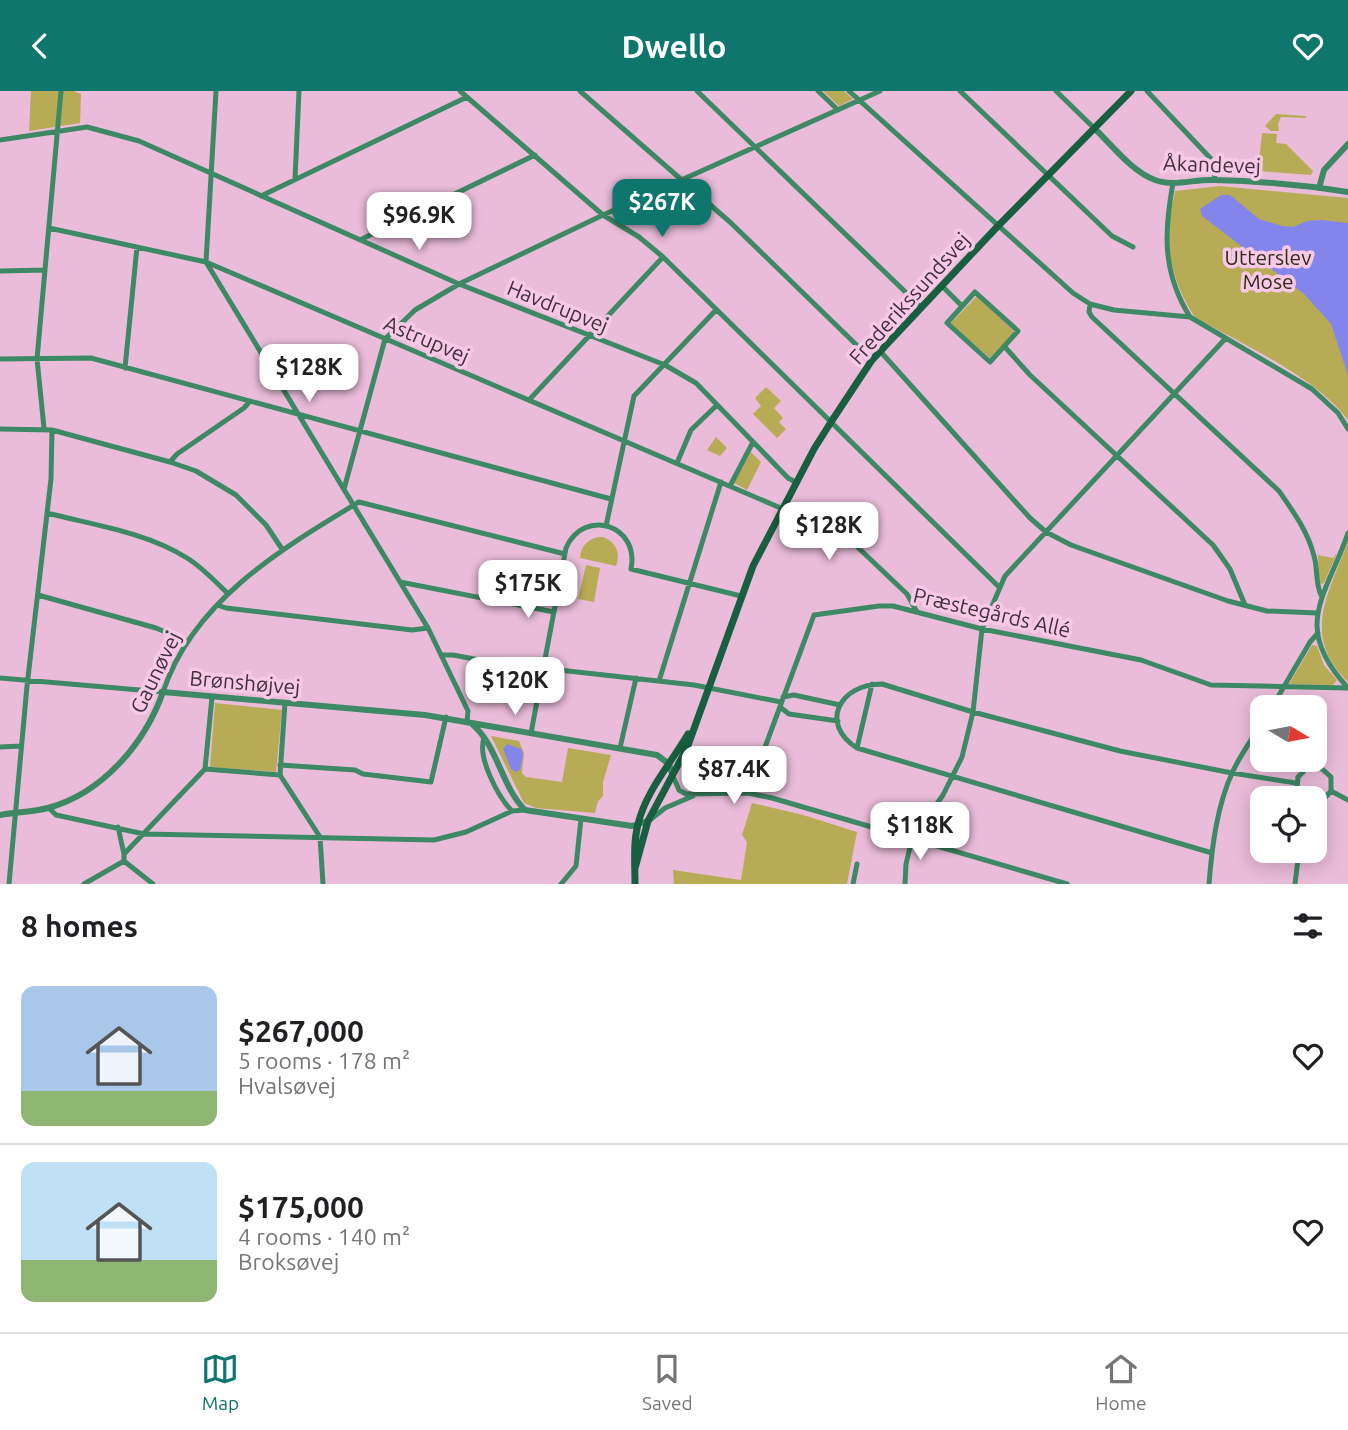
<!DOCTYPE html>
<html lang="en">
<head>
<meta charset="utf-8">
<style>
	:root { --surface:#fff; --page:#f6f6f6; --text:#202124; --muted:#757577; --line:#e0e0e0; --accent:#0f766e }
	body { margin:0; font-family:Ubuntu,sans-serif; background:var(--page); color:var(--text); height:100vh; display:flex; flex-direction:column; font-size:26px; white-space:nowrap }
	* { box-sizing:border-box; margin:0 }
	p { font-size:23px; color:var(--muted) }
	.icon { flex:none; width:38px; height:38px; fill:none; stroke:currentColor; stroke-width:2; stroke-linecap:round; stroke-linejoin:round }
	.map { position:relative; height:793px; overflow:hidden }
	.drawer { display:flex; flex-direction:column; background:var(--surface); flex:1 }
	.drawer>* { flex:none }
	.needle { width:46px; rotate:100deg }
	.buttons { position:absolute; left:1250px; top:604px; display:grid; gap:14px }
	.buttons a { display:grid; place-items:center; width:77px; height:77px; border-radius:14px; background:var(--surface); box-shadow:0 4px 18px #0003; font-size:35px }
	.price { position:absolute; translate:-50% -60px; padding:0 16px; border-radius:14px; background:#fff; color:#222; font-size:23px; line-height:46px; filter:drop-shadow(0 2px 4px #0008) }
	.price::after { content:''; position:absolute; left:50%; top:42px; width:21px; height:16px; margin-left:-10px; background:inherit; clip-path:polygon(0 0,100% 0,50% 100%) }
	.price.current { background:var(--accent); color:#fff }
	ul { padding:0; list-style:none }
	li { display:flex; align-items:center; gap:21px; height:175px; padding:0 21px }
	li+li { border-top:2px solid var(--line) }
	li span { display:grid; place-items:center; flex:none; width:196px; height:140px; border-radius:14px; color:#555 }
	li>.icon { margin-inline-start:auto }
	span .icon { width:84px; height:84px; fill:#fffc; stroke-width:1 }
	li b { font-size:30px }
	h2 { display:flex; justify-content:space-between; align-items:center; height:84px; padding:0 21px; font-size:30px }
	header { display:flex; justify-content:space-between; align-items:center; height:91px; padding:0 21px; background:var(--accent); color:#fff; font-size:32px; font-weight:600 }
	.menu { display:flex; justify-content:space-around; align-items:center; height:98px; border-top:2px solid var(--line); background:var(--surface); font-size:19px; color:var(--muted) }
	.menu a { display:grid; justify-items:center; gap:4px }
	.menu .current { color:var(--accent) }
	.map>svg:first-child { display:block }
	.green { fill:#b8ab55 }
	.water { fill:#8385ed }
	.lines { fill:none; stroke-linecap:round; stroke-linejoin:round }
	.minor { stroke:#3d8965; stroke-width:5 }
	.tertiary { stroke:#3d8965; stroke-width:6 }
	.secondary { stroke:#175f40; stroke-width:7 }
	.labels { text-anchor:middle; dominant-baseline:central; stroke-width:7; stroke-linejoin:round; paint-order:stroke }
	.street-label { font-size:21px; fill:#42303c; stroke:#f8c9e6 }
	.park-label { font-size:21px; fill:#302c16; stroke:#f8c9e6 }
</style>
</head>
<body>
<header><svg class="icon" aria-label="back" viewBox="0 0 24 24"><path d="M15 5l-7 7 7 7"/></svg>Dwello<svg class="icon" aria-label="heart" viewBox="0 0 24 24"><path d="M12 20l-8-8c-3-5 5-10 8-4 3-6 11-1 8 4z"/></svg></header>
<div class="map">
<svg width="1348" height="793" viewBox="0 0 1348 793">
	<rect width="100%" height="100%" fill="#eabcd9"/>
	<path class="green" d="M31,0H73L81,3L80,32L29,40Z
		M823,0H844L853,8L839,15Z
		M1276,23L1306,25V27L1281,26L1278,33L1279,40H1271L1265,35Z
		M1262,42L1277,43L1276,52L1286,53L1313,80L1311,84L1258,80Z
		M1220,95L1348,107V329C1315,285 1243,254 1195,226C1178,202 1167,168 1168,138C1169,125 1173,112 1175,100Z
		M977,205L1015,241L990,267L950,233Z
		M766,296L781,310L774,317L783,327L779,331L786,338L777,347L753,323L761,315L755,307Z
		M716,346L727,357L720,365L707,359Z
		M751,361L761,371L747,399L734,392Z
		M603,446C616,451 621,462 616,475L580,467C581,453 590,446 603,446Z
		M1348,450V591C1300,543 1329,504 1348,450Z
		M1337,462L1324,492L1321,493L1319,491L1318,464L1333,467Z
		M586,474L600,477L594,511L578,508Z
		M1312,554L1317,555L1324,574L1337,589L1333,594L1289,593Z
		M215,612L282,619L276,681L210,676Z
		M491,645L519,650L524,662L522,682L526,686L562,691L568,657L611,664L603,691V705L598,710L595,722L536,717L524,712Z
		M752,712L803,724L857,741L847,793H674L673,779L741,789L747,751L742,744Z"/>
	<path class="water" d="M1221,104H1230L1259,128L1282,135L1293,136L1307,130L1322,129L1348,132V284L1331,233L1304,203L1202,125L1200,118Z
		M507,653L521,658L523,664L520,679L516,681L511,678L503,658Z"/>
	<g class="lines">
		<path class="minor" d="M216,0L206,171L428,537L468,620L467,631
			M460,0L603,124L639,146L663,166L999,496
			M580,0L731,132L872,269
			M697,0L922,217
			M818,0L838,19
			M849,0L1073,202L1090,213L1114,219L1190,226
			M960,0L1112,145L1133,156
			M1056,0L1094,37
			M1147,0L1213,70L1215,89
			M0,49L87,36L139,50L459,193L665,274L696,292L788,387L797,392
			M295,88L299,0
			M1173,92C1164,141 1162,181 1190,226L1312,298L1338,322L1348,338
			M261,105L467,6
			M49,137L206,171L783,418
			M360,149L535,64
			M0,180L45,179
			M943,196L962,215
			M975,201L1018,240L990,271L947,232Z
			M1090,213L1089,221L1092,226L1279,400C1293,420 1308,441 1314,465C1318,478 1315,491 1321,504
			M1004,255L1030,284L1213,454L1230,478L1245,514
			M880,260L1030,427L1046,441L1071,454L1228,510L1267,520L1317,522
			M0,268L91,267L611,408
			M125,277L137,156
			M529,309L663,166
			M44,337L37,268L61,0
			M0,338L52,339L170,371L196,380L236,404L266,434L282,458
			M170,371L177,363L244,317L250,310
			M677,372L691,339L717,314
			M730,395L753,351
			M344,398L385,248L415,219L459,193L603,124L880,0
			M47,422C93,434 146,441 187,467C203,477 215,490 228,503
			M831,431L907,503L917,521
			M606,435L634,305L716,219
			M1348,442C1326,506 1291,535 1348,597
			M810,443L832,458L845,446
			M400,491L554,521
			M38,504L156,537L187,550
			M217,514L226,517L412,539L428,537
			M443,564H453L532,579L550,578L694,594L781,611
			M0,587L163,601C193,510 281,458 359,411L565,463
			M659,590L721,391
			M872,593L857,657C819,633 839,593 882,593L973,621L1120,660L1232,682L1296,692
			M783,606L794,604L840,614
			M285,612L280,684L320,746L323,793
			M780,616L789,623L838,630
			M1272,616L1310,551L1318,542
			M531,642L566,457C584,416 640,434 631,478L741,505
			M484,647C477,666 498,706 512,720
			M0,656L21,655
			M620,657L636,587
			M857,657L1212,762
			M280,674L355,679L363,683L431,691L446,626
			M205,678L280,684
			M672,683L679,699L686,703L748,702L772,707L1067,793
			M1331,700L1348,709
			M748,702L814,524L879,515H893L982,538L1141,569L1211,594L1348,597
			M1302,707L1297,699L1298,686L1308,676L1321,677L1331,686V700L1323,709L1314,711
			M49,717L56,724L144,743L434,749L466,741L512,720L525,719
			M650,729L665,717L693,705
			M118,736L124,763
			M124,770L153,793
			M9,793L27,595L51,388L52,339
			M84,793L124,770V763L205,678L212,606
			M561,793L576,775L581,728
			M853,793L857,773
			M905,793L906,773L912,748L943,704L962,666L973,621L982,538L1005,485L1225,248
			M1209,793C1212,755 1217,714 1233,680C1241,663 1252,648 1262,632
			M1295,793L1299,760"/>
		<path class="tertiary" d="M1094,37C1112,54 1132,81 1155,89C1173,96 1195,88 1214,89C1258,90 1304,94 1348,101
			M1319,97L1324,79L1348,53
			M472,633C498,655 501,695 525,719L632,735L648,730
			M0,724C16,721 33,721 48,717C103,702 145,652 163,601L425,624L657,664L669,673L672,683"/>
		<path class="secondary" d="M635,777L648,730L687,657L753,475L814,358L831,331L872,269L997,136L1131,0
			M635,793C635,773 633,752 638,733C646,700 671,672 688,643"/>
	</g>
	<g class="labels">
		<g class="street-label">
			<text transform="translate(1212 73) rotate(2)">Åkandevej</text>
			<text transform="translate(909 207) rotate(-48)">Frederikssundsvej</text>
			<text transform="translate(558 215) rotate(22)">Havdrupvej</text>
			<text transform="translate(427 248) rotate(23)">Astrupvej</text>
			<text transform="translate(992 521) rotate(13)">Præstegårds Allé</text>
			<text transform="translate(155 581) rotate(-64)">Gaunøvej</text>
			<text transform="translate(245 591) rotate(5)">Brønshøjvej</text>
		</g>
		<g class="park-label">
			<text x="1268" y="166">Utterslev<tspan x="1268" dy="24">Mose</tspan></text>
		</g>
	</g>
</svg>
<div class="buttons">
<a><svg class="needle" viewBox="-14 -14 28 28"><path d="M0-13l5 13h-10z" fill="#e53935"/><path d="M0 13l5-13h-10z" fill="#757577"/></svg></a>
<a><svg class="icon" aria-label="locate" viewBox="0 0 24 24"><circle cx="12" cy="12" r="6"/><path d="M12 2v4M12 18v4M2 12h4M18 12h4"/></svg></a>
</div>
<b class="price current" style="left:662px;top:148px">$267K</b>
<b class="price" style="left:419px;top:161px">$96.9K</b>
<b class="price" style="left:309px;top:313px">$128K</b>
<b class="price" style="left:829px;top:471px">$128K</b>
<b class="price" style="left:528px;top:529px">$175K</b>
<b class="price" style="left:515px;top:626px">$120K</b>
<b class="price" style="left:734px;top:715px">$87.4K</b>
<b class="price" style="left:920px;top:771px">$118K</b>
</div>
<section class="drawer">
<h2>8 homes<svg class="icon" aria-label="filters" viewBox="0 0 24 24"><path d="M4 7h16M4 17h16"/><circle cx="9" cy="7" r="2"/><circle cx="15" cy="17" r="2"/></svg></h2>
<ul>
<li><span style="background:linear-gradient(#a9c7e8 75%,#8fb573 0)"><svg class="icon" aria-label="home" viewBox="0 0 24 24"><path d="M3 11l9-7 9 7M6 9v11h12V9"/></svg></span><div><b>$267,000</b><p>5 rooms · 178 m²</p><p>Hvalsøvej</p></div><svg class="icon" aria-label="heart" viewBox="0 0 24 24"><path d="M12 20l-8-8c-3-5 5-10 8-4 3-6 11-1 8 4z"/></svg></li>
<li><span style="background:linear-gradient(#bfe0f5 70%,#8fb573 0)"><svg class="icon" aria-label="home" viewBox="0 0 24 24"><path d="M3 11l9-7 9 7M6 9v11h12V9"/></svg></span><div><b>$175,000</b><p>4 rooms · 140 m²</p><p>Broksøvej</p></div><svg class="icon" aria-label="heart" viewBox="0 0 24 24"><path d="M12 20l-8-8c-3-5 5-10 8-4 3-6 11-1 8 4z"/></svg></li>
</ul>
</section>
<nav class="menu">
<a class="current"><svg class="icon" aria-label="map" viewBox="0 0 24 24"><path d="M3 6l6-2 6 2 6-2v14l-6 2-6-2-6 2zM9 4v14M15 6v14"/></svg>Map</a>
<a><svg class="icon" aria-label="saved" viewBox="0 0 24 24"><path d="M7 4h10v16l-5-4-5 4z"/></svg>Saved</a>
<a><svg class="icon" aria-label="home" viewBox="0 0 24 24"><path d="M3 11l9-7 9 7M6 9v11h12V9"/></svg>Home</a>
</nav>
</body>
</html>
